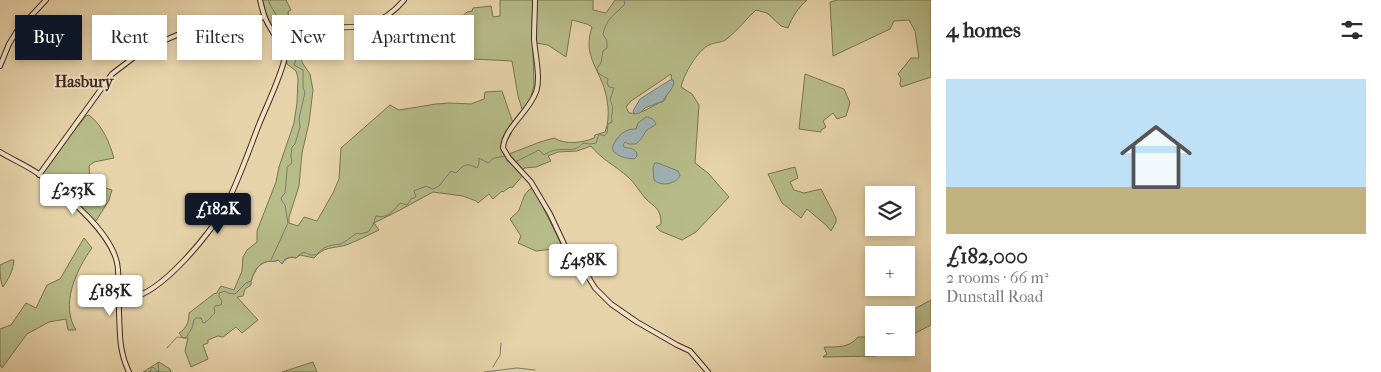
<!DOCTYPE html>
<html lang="en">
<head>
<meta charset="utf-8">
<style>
	:root { --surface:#fff; --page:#f7f7f7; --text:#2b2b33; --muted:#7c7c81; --accent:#111827 }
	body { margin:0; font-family:"IM FELL French Canon",serif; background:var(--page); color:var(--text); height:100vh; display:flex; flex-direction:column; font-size:19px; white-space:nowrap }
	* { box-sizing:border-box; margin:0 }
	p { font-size:16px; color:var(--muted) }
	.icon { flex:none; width:28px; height:28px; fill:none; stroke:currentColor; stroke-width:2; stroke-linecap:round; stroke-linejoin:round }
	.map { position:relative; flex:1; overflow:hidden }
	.panel { display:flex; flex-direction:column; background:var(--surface); width:450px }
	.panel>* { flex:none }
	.guide { position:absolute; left:15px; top:15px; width:475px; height:45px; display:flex; gap:10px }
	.buttons { position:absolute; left:865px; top:186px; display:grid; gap:10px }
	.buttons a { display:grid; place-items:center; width:50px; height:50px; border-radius:0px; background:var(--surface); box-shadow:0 2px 8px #0003; font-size:25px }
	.price { position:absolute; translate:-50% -42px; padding:0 11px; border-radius:5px; background:#fff; color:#222; font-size:16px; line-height:32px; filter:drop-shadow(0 1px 2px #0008) }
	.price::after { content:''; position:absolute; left:50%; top:30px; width:15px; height:11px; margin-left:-8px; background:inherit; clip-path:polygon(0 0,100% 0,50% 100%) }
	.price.active { background:var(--accent); color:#fff }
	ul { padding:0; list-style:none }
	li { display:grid; align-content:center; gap:10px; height:265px; padding:0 15px }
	li span { display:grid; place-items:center; height:155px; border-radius:0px; color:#555 }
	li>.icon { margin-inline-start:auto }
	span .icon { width:90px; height:90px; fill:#fffc; stroke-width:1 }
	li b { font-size:21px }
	h2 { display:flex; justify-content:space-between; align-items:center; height:60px; padding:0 15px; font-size:21px }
	.tag { padding:0 18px; border-radius:0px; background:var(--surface); box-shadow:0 2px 8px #0003; font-size:18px; line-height:45px }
	.tag.active { background:var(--accent); color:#fff }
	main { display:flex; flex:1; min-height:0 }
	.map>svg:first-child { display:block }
	.green { fill:#b6bc88; stroke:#7c7252; fill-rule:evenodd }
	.water { fill:#9eb4b6; stroke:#797c79 }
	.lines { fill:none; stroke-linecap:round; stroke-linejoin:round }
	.stream { stroke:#797c79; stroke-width:1 }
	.secondary-casing { stroke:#42291d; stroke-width:6 }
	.secondary { stroke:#efe2c7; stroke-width:4 }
	.labels { text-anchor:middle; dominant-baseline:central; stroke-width:4; stroke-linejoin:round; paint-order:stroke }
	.quarter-label { font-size:16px; font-weight:bold; fill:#42291d; stroke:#efe2c7 }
</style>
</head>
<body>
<main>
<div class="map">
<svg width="931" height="372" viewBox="0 0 931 372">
	<rect width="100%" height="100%" fill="#e7d3a9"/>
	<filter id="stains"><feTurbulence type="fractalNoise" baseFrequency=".004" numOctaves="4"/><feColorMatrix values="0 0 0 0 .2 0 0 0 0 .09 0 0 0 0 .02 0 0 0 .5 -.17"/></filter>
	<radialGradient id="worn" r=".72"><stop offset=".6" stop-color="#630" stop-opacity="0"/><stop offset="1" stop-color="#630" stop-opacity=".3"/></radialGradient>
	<path class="green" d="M262,0H286L291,10L288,12L290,27L276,33L268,19Z
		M500,0H533L532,24L534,85L529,105L522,109L518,96L512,61L473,59L464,53L452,51L460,18L467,12L472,11L473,8L491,6L493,17L500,16Z
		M535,0H593V10L606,13L615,0H807C798,8 792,17 788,28L781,26L767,13L756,10C746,19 738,30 728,38C723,43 715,42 709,45C697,51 684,74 681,87L692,94L699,105L695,163L708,173L729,197L696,232L682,240L660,231L656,227L661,224C661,208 655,208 645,198C639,191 635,183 628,177C616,166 601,159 591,146L577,151L558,152L548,156L551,161L536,167L524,168L523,171L513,158L507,157L523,175L512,188L510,187L503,192L502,191L493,199L489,194L478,203L476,201L463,196L433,192L400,210L374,223L379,230C368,235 357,241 346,245C332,249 324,246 314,258L300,255L296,258C290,256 286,258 282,264L278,260C273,263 271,260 266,262C257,264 251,276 251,285L245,289L243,296L237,297L258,320L242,333L236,327L223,337L218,336L208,340V343L203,345L208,359L191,367L185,351L188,338H183L179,333C187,328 189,321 189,313L215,293L216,294L221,286L234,290L242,271L243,257L247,250L257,242V231L276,182L279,167L294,123L297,103L298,78L296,71L287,64L286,57L278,36L289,32L303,64L310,74L313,90L309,123L302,153L299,186L289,217V223L298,226L304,217L317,221L333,193L339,179L341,148L390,105L399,110L436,104L450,103L471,104L484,99L485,92L502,91L513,123L510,127L512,132L504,146L509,154L540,142L554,138C566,145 582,143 594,138L595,135L605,132C611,117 608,97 602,82C597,70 590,59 589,46C589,39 590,33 592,27L587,24L572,20L566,57L548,45L536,43ZM671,74L672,85L664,101C651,105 644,115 629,113L626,107L631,101Z
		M838,0H931V77L901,87L900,84L901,78L898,74L911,58H919L915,31L909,20L894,21L890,29L833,56L830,2Z
		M805,74L844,89L850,103L846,116L837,119L833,113L823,121L826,127L821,130V132L799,129Z
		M89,115C103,126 109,142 114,158L94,162L89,166L90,183L112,190L109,200L96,221L80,207L40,175L60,148L86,116Z
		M795,167L798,178L790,182L794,190L804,193L821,189L836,218V222L831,231L827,226L807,209L801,218L782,203L768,174Z
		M532,188L534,189L563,248L536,251L518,243L521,236L510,219C513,216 517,213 519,210C523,201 523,193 532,188Z
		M84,238L92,248C76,270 60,305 76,330H68L66,319L49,322L27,334L2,368L0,365V329L11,325L26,303L36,308L47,285L60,279Z
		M11,260H14C13,271 9,278 3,287C0,281 0,272 0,265Z
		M931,300V325L906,338V315H888V313L891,312H894L904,307L907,313Z
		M874,333V348H890L876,356L823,357L827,354L824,348L825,347C838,347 849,348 858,337H866Z
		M159,362L170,369L171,372H143Z
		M313,362L317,372H282Z"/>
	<path class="water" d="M670,80H673L674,81C674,89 666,94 663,101L645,108L640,113L634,114L633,111L640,99Z
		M646,117C650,117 655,120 656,124C653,127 649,128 646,131C643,136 641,140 636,144H629L625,142L623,145L624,147C630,149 633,147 637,153V156L634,159C626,158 615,157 612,148C616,137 625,128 636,129L638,123Z
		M655,163H658L678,171L680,175C677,184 662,187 654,180L653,167Z"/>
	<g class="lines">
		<path class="stream" d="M268,0C272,10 279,18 283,28
			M515,162L539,150L544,155C547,153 552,150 556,150C565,148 576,153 583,143L590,144L596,143L599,134L604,136L607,133L608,124L612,122C610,112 616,111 610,100L614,88L609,87L607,83L608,79L598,73L597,68L601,63L603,51L607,48V41L603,34C607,17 614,16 625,4L624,0
			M271,260L288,223L285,205L282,201L281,198L285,193L287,171V167L291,164L292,162L291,156L292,147L295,144L300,127L299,119L305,92L303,88V70L294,65L297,57L292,49V46L283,34
			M167,348L177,337L186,338L192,328L194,320L196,318H201L203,323C208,322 211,316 215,313L214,308L215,306L221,305L222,301L219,297V293L225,291L228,293L235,294L246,283L251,281C254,274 257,264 266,262C271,260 273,263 278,260L282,264L285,259L292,257L296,258C306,247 306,256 314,255C317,255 321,250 324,248C329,245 334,245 340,244C346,242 352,236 357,233L360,234L368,232L373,225L376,216C388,219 393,211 400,203L407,205L411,199L416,197L414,191L426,186L433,189L439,186L451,171L456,173C464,165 466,162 477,168L479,164V158L488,163L494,158L505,156L507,161L509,162
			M493,367L500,355L501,343
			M150,372L151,368L153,367L159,372L158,363
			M484,372L517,368L535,370"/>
		<defs>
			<path id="secondary" d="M535,0C535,13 534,26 534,39C535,54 541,78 536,92C529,112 504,128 503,148L509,158L531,182L550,214L566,248L584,270L595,288L611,304L637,322L677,345L690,351L708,372
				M275,35C280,33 286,29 293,28C305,25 319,26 331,27C362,29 384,24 404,0
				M0,66L9,44L17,31L46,0
				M0,152C13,160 28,166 40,175C66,195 117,236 118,270C119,284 119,298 119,312C120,335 119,351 129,372
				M39,175L112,74L137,55L154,45L177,35L264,17
				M119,298C123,298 127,299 130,298C161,294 211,233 225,207C239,180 249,150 260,122C268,103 279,80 284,61C284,46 272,33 266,20C263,14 262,7 260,0"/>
		</defs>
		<use href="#secondary" class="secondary-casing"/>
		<use href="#secondary" class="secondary"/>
	</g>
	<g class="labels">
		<g class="quarter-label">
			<text x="84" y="81">Hasbury</text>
		</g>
	</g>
	<rect width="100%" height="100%" filter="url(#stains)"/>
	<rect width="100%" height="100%" fill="url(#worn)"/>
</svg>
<div class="buttons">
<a><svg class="icon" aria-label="layers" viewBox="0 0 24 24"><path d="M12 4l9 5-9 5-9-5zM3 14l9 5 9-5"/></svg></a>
<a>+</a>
<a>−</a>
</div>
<b class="price" style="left:73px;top:216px">£253K</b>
<b class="price active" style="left:218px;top:235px">£182K</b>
<b class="price" style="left:583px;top:286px">£458K</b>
<b class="price" style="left:110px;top:317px">£185K</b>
<div class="guide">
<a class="tag active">Buy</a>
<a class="tag">Rent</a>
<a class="tag">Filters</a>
<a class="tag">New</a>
<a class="tag">Apartment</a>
</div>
</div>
<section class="panel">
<h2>4 homes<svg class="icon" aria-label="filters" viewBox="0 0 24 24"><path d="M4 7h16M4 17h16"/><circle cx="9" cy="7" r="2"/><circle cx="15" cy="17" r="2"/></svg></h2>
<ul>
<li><span style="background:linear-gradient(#bfe0f5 70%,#c2b280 0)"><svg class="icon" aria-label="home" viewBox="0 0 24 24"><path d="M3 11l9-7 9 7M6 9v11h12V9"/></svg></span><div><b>£182,000</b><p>2 rooms · 66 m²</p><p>Dunstall Road</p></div></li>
</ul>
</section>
</main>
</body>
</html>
